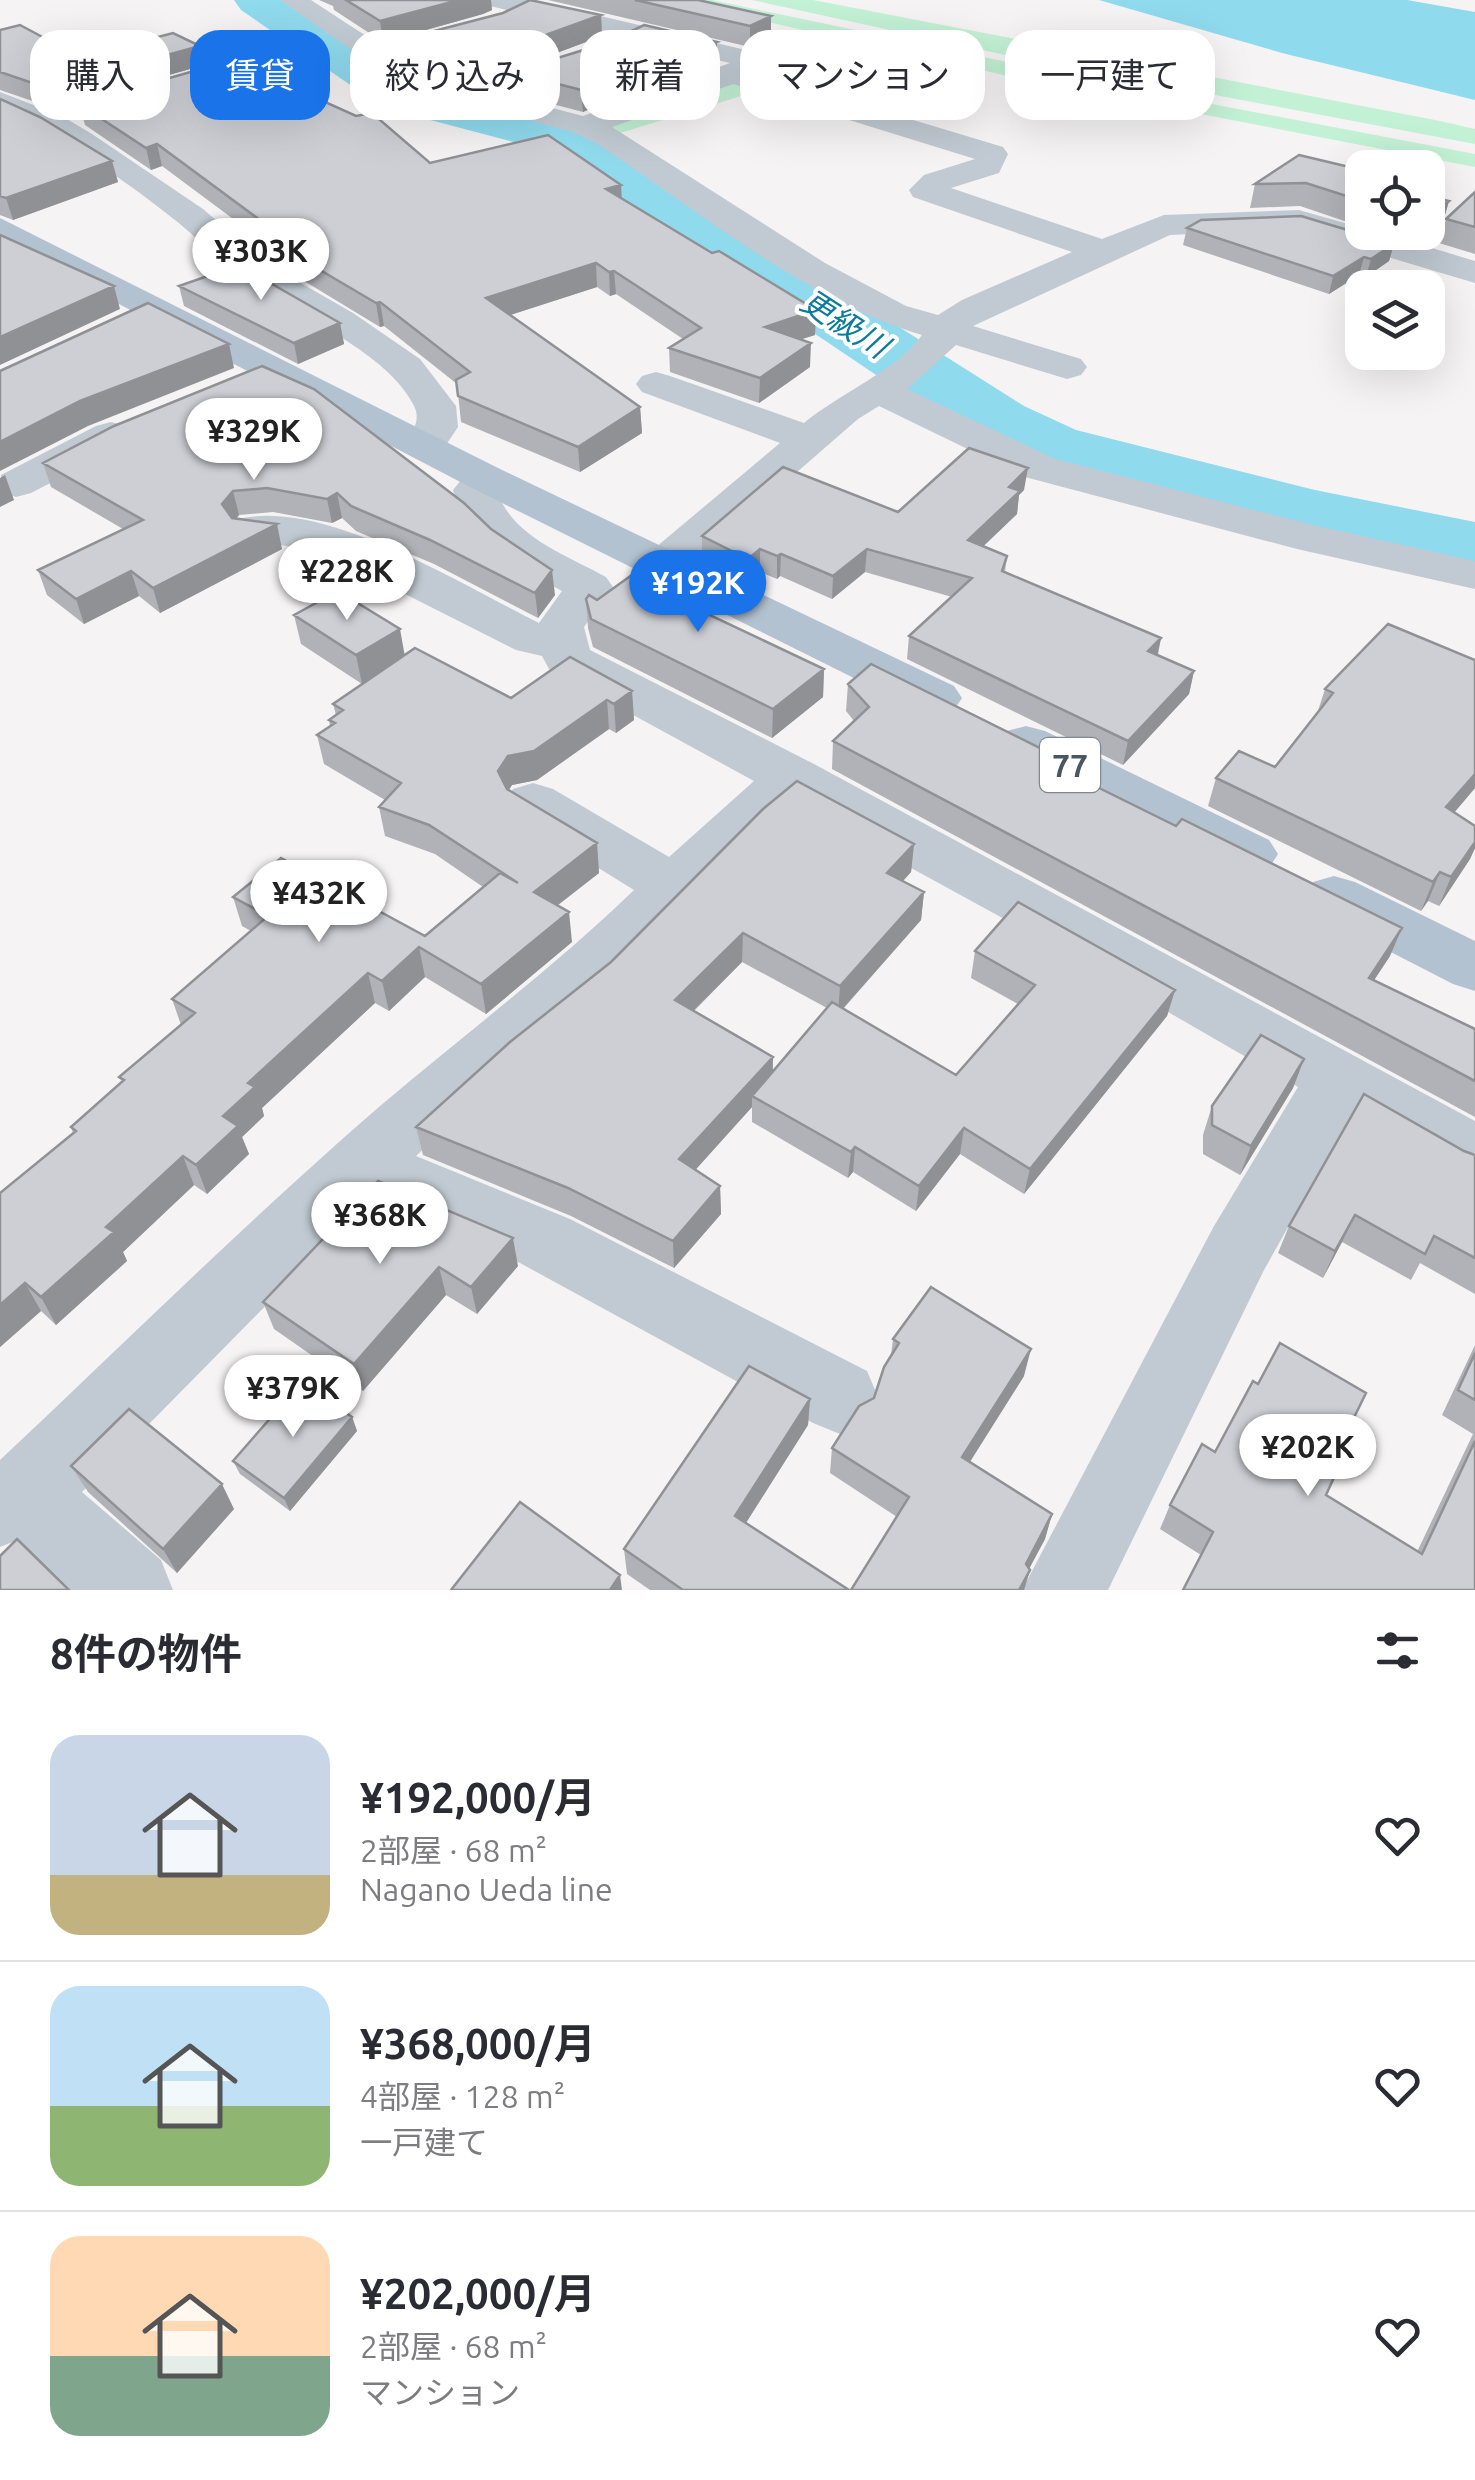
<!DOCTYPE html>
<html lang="ja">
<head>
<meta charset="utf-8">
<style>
	:root { --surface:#fff; --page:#f7f7f7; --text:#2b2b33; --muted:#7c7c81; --line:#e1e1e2; --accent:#1a73e8 }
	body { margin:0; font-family:Ubuntu,"Noto Sans JP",sans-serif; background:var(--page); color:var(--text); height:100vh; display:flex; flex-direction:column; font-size:38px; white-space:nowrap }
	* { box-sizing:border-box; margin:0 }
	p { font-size:32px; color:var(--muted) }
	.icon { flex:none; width:55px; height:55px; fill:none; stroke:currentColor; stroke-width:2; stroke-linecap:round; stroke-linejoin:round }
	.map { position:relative; height:1590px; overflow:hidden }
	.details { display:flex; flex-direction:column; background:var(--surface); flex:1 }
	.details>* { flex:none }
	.guide { position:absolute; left:30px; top:30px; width:1415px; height:90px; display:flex; gap:20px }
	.buttons { position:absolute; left:1345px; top:150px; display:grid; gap:20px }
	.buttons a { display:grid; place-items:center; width:100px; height:100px; border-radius:20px; background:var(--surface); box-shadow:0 10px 40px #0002; font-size:50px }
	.price { position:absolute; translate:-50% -85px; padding:0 22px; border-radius:35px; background:#fff; color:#222; font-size:32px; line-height:65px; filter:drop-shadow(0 2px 5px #0008) }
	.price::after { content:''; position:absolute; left:50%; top:60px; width:30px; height:22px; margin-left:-15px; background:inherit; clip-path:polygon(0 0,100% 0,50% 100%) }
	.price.on { background:var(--accent); color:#fff }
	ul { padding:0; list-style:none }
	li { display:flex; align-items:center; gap:30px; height:250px; padding:0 50px }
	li+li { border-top:2px solid var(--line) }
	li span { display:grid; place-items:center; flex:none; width:280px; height:200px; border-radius:30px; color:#555 }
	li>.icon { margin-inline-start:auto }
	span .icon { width:120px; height:120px; fill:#fffc; stroke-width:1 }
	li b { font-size:42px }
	h2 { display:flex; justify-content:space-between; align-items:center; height:120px; padding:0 50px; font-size:42px }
	.tag { padding:0 35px; border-radius:30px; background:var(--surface); box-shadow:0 10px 40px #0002; font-size:35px; line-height:90px }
	.tag.on { background:var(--accent); color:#fff }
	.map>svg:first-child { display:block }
	.green { fill:#c3f1d5 }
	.water { fill:#90daee }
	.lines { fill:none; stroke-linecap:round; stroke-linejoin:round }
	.river { fill:#90daee; fill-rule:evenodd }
	.minor { fill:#c1cad2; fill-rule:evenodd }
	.major { fill:#b3c2d1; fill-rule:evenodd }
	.wall { fill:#b0b2b7; fill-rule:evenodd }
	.shaded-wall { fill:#909195 }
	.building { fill:#cdcfd5; stroke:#909195; stroke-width:2.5 }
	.labels { text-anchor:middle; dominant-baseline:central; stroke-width:8; stroke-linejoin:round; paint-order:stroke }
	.far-water-label { font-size:32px; font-style:italic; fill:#0c7c9b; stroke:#fff }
	.shield { fill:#fff; stroke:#808990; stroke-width:2.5 }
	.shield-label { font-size:32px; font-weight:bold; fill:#4a5661 }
</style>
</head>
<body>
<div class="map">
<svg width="1475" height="1590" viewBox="0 0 1475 1590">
	<rect width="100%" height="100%" fill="#f5f3f3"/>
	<path class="green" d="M669,0H712L1159,94L1475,154V167L1030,81Z
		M752,0H813L1440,121L1475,129V144L1019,58Z
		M728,82L761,90L617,134L606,128Z"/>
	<path class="water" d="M1099,0H1407L1475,12V100L1282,53Z"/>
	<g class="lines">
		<path class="river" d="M234,0H291L403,73L436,87L580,125L1024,406L1076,430L1315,490L1475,522V574L1313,540L1020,464L970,438L540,149L396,111L365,95L241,10Z"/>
		<path class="minor" d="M280,0H311L409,64L444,80L583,116L730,63L490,6L486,0H532L763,54L767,60L754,72L1003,147L1008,154L999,173L951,188L1102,239L1164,215L1299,210L1362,228V232H1379L1475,261V283L1297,230L1170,235L973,326L1081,359L1087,367L1081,375L1067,379L956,345L907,389L1055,459L1317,526L1475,561V589L1297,549L1025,477L879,406L858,419L681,573L665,577L649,573L642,563L649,553L780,443L642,392L636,384L642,376L656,372L670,376L804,423C837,395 899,369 922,335C802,298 699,211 596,143L573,132L424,92L389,76ZM733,84L975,159L924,175L909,190L913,197L1072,252L962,300L938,315L906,306L825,263L612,127Z
			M0,92L62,116L92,134L203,209L266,263L353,313L420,359L456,406L458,427L440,454L425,458L410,454L404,445C413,432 422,419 413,404C385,350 292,313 243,280C220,264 202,242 180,224C127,181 64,138 0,112Z
			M111,422L126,426L132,435L126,444L31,493L16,497L0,492L1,475L96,426Z
			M485,465L500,469L507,478L497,491C512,537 567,555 606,577L613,587L584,627L590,650L814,764L1475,1121V1184L1451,1175L1350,1117L1264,1270L1108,1590H1022L1214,1226L1298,1087L1059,949L796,805L760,835L611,988L512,1067L416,1156L570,1219L867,1371L878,1397L867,1423L840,1434L813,1423L520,1263L371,1199L82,1492L161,1560L173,1590H69L15,1541L0,1547V1460C113,1354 223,1245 339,1142C436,1055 541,980 634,890L513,815L505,802L513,789L533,783L553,789L669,857L754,781L549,669L542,656L516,650L320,551L239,539L232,529L239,519C324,498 462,585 539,623L562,591C517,566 468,543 453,490L470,469Z"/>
		<path class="major" d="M0,218L500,469L954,686L962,698L954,710L936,714L918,710L470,487L0,242Z
			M1026,726L1045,731L1269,840L1278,854L1269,868L1249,874L1229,868L1007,755L999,743L1007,731Z
			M1334,876L1355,882L1475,941V991L1453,984L1313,912L1305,897L1313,882Z"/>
	</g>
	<path class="wall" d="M319,0H491L492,10L483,14L383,42L334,10L333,6Z
		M548,0H698L771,16V37L750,47Z
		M601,15L602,36L495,76L466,81L452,79L410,59L407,38Z
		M0,30L80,57L200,46L204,65L53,108L0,90Z
		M717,42V64L686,75L680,73L628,96L622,94L583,112L514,94L512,72Z
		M0,99L112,161L118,182L13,220L0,215Z
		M79,104L430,163L621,185L622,198L712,253L816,310L815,335L801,339L810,367L759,403L670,372L669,348L683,339L616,294L610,296L597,287L510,315L640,407L642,433L580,472L461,422L457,384L384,326L380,327L286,270L283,256L162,166L151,170L85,125Z
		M1362,170V227L1300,206L1250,208L1255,184Z
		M1475,192V254L1439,243L1446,219Z
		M1449,201L1442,225L1420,240L1385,232H1428Z
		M1187,228L1394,244L1389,261L1366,277L1359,275L1329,294L1183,245Z
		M179,286L340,323L344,344L298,364L184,306Z
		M262,366L555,595L538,618L434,564L356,531L342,518L332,523L273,512L239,515L236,519L282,549L160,613L139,596L84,624L47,595L38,570L123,529L51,487L43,463Z
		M1024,490L1019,495L1017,514L983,546L1007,556L1005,572L1161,638L1158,655L1194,671L1189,694L1123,765L907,659L909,636L952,597L865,572L832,599L780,576L777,579L760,572L748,582L702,559V536L898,512Z
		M586,599L709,611L706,613L824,669L823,697L772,738L593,647L588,628Z
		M294,615L405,655L511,698L632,691L634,720L616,733L609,729L537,780L512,785L509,790L597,843L599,873L557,906L572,942L486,1014L425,977L389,1011L375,1003L262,1108L264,1116L242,1137L249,1154L207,1194L194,1185L123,1252L127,1261L56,1325L41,1311L0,1347V1193L73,1133L71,1127L122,1082L119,1077L181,1025L172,999L251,931L242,926L233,897L425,936L483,887L435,854L385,836L379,807L385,800L324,764L317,735L330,726L329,720L336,715L333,704L362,684L301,644Z
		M1475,660V788L1454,813L1475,826V848L1470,859L1439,906L1428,901L1421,911L1208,806L1216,778L1275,767L1317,714L1325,689Z
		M848,684L1092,785L1390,956L1374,980L1475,1029V1117L832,769L833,741L854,721L846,711Z
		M914,844L911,872L903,881L924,892L921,920L843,1009L956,1075L1018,1004L971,978L975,951L1175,990L1167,1016L1024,1194L960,1154L916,1211L853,1172L848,1178L752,1122V1107L695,1170L720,1186L721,1214L674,1268L571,1216L423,1155L416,1127L510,1042ZM742,962L827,1008L773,1072V1057L694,1011Z
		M1304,1059L1293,1088L1240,1175L1203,1154V1135L1212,1106Z
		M1464,1151L1475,1155V1294L1420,1263L1411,1280L1342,1242L1323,1278L1278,1253L1289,1226Z
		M378,1181L518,1266L477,1314L446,1295L363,1391L274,1329L263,1302Z
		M893,1339L1024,1376L970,1462L1052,1514L1045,1539L1029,1568L1030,1570L1024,1590H851L897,1517L830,1473L832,1448L874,1398L891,1355Z
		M1475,1345V1590L1201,1555L1160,1529L1170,1505L1215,1452L1345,1436L1326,1495L1417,1552L1473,1434L1442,1415Z
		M810,1399L808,1425L746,1523L849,1590H650L627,1574L624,1549Z
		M352,1417L357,1431L290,1511L240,1474L233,1461Z
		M71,1466L234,1509L177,1573L88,1492Z"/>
	<path class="shaded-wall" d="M459,0H491L492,10L483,14L383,42L380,21Z
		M601,15L602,36L495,76L466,81L464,60Z
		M771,16V37L750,47V26Z
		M717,42V64L686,75V53Z
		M200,46L204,65L53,108L47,88Z
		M679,52L680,73L628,96L627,74Z
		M621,72L622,94L583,112L581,90Z
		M157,144L162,166L151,170L146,148Z
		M112,161L118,182L13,220L6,198Z
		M621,185L622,208L606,189Z
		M1449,201L1442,225L1420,240L1422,232H1428V216Z
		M1394,244L1389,261L1366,277L1371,259Z
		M1364,257L1359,275L1329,294L1333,276Z
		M596,263L597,287L489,322L486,298Z
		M614,271L616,294L610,296L609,272Z
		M114,286L120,309L0,365V337Z
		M380,302L384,326L380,327L376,303Z
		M816,310L815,335L765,351V327Z
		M340,323L344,344L298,364L294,343Z
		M811,343L810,367L759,403L760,378Z
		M229,344L234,368L88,426L0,471V442L80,401Z
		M640,407L642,433L580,472L578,447Z
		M1028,468L1024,490L1019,495L1017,514L966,563L968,540L1009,487Z
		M5,475L14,500L0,507V478Z
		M233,491L239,515L228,529L222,504Z
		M337,493L342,518L332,523L327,499Z
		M277,524L282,549L160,613L153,588Z
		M760,549V572L748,582V559Z
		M867,549L865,572L832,599L833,576Z
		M781,554L780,576L777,579V556Z
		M552,570L555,595L538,618L535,593Z
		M131,571L139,596L84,624L76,599Z
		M709,582V611L683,631L682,602Z
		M400,629L405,657L362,684L356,655Z
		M1161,638L1156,661L1148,651Z
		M824,669L823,697L772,738L773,709Z
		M1194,671L1189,694L1123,765L1128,741Z
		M632,691L634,720L616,733L614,704Z
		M607,700L609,729L537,780L512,785L502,800L498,771L508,756Z
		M1475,774V788L1434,836L1446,807Z
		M1475,842V848L1470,859L1439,906L1451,877Z
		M597,843L599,873L537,921L534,892Z
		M914,844L911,872L884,902L887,873Z
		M1440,872L1428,901L1421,911L1433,882Z
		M924,892L921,920L838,1014L840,986Z
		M569,912L572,942L486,1014L481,984Z
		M1402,928L1390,956L1357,1006L1369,978Z
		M743,933L742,962L676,1028L675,1000Z
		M419,947L425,977L389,1011L382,981Z
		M368,973L375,1003L262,1108L264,1116L242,1137L249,1154L207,1194L196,1165L223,1116L248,1083Z
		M1175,990L1167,1016L1024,1194L1030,1169Z
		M773,1057L772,1085L752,1096V1107L680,1187L679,1159Z
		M1304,1059L1293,1088L1240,1175L1251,1146Z
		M964,1128L960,1154L916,1211L919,1186Z
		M855,1147L853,1172L848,1178L851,1152Z
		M183,1156L194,1185L123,1252L127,1261L56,1325L41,1297L106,1227Z
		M720,1186L721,1214L674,1268L673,1241Z
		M1355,1215L1342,1242L1323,1278L1335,1251Z
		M513,1238L518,1266L477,1314L471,1287Z
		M439,1267L446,1295L363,1391L354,1364Z
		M25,1283L41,1311L0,1347V1305Z
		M1031,1349L1024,1376L957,1482L962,1457Z
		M810,1399L808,1425L735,1540V1516Z
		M352,1417L357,1431L290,1511L284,1498Z
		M222,1484L234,1509L177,1573L163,1549Z
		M1052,1514L1045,1539L1019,1588L1026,1564Z
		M1030,1570L1024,1590H1019Z
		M620,1575L622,1590H610Z"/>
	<path class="building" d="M346,0H459L380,21Z
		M530,0L601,15L493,54L464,60L450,58L407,38L503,13Z
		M635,0H698L771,16L750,26Z
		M20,25L80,57L173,33L200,46L47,88L0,72V30Z
		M644,25L717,42L686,53L679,52L627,74L621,72L581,90L512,72L606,43Z
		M232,60L356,116L372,113L430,163L548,135L621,185L606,189L712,253L719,251L816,310L765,327L811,343L760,378L669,348L701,328L614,271L609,272L596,263L486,298L640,407L578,447L458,396L456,380L470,372L380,302L376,303L281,247L291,243L157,144L146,148L79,104Z
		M0,99L40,117L112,161L6,198L0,196Z
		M1299,155L1362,170V175L1359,179L1362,180V201L1306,183L1255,184Z
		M1475,192V227L1446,219Z
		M1428,196L1449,201L1428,216Z
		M1301,216L1394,244L1371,259L1364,257L1333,276L1187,228L1201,220Z
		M0,235L114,286L0,337Z
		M239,265L340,323L294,343L179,286Z
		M148,303L229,344L80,401L0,442V371Z
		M262,366L314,389L464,503L491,529L552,570L535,593L430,540L351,506L337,493L327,499L267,488L233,491L222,504L232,518L277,524L153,588L131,571L76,599L38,570L143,520L43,463L114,426Z
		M969,448L1028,468L1009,487L1020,491L968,540L1007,556L1002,571L1161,638L1148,651L1194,671L1128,741L909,636L972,578L867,549L833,576L781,554L777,556L760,549L748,559L702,536L783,467L898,512Z
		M657,557L709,582L682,602L824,669L773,709L591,619L586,599L589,595L597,600Z
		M338,591L400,629L356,655L294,615Z
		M1388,624L1475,660V774L1446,807L1475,826V842L1451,877L1440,872L1433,882L1216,778L1239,751L1275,767L1333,693L1325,689Z
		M415,648L511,698L570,657L632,691L614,704L607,700L534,751L508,756L498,771L507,789L597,843L534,892L569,912L481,984L419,947L382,981L368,973L248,1083L255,1087L223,1116L238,1126L196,1165L183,1156L106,1227L114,1232L41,1297L25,1283L0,1305V1193L76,1131L71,1127L124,1080L119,1077L195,1013L172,999L268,916L233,897L281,858L425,936L500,873L518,883L429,825L379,807L401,783L317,735L335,723L329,720L343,710L333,704Z
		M871,664L1094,775L1087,782L1176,826L1182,819L1402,928L1369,978L1475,1029V1081L833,741L869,707L848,684Z
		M797,781L914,844L887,873L924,892L840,986L743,933L675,1000L773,1057L679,1159L720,1186L673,1241L568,1188L416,1127L510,1042L611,962L763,809Z
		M1018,902L1175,990L1030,1169L964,1128L919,1186L855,1147L851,1152L752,1096L832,1002L956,1075L1035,985L975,951Z
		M1261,1035L1304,1059L1251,1146L1212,1125V1106Z
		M1364,1094L1464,1151L1475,1155V1258L1434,1236L1425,1254L1355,1215L1335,1251L1289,1226Z
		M378,1181L513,1238L471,1287L439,1267L354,1364L263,1302Z
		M931,1287L1031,1349L962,1457L1052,1514L1026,1564L1030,1570L1019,1590H851L909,1497L832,1448L859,1406L874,1398L884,1367L899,1343L893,1339Z
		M1280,1343L1366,1393L1345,1436L1351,1440L1326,1495L1422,1554L1475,1441V1590H1183L1213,1532L1170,1505L1202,1444L1215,1452L1253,1381L1258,1384Z
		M1475,1353V1400L1458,1390Z
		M749,1366L810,1399L735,1516L849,1590H683L624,1549Z
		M302,1382L352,1417L284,1498L233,1461Z
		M129,1409L222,1484L163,1549L71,1466Z
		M520,1502L620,1575L610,1590H451Z
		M17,1539L69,1590H0V1556Z"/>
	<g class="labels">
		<g class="far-water-label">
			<text transform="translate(845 323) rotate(33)">更級川</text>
		</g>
		<rect class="shield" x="1040" y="738" width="60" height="54" rx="8"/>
		<g class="shield-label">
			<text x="1070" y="765">77</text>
		</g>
	</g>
</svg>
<div class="buttons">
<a><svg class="icon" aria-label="locate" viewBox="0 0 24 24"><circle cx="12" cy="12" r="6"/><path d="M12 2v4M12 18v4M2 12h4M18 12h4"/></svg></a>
<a><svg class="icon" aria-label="layers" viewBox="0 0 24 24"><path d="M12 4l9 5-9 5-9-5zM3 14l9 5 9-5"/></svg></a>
</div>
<b class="price" style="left:261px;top:303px">¥303K</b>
<b class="price" style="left:254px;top:483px">¥329K</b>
<b class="price" style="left:347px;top:623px">¥228K</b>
<b class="price on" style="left:698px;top:635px">¥192K</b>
<b class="price" style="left:319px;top:945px">¥432K</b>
<b class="price" style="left:380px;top:1267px">¥368K</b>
<b class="price" style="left:293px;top:1440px">¥379K</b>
<b class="price" style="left:1308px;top:1499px">¥202K</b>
<div class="guide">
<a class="tag">購入</a>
<a class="tag on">賃貸</a>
<a class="tag">絞り込み</a>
<a class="tag">新着</a>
<a class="tag">マンション</a>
<a class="tag">一戸建て</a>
</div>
</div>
<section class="details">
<h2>8件の物件<svg class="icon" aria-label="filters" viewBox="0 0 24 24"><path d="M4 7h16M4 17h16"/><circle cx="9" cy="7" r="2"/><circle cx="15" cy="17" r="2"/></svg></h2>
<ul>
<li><span style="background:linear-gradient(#c9d6e8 70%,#c2b280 0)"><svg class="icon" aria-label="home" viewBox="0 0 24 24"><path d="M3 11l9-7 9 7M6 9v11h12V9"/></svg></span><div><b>¥192,000/月</b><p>2部屋 · 68 m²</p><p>Nagano Ueda line</p></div><svg class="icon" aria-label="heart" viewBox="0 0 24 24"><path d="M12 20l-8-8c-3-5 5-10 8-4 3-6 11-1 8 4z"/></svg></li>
<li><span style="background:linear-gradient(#bfe0f5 60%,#8fb573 0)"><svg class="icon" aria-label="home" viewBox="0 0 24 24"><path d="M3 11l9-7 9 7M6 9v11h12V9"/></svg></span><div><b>¥368,000/月</b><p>4部屋 · 128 m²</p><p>一戸建て</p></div><svg class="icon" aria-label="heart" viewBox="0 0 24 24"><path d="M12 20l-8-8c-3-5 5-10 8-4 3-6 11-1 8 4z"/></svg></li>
<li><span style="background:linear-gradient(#ffd9b3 60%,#7fa58c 0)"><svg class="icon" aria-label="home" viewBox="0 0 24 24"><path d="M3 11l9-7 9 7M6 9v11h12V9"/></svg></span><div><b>¥202,000/月</b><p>2部屋 · 68 m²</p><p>マンション</p></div><svg class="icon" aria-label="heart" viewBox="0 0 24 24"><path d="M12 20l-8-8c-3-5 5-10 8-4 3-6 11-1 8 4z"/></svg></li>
</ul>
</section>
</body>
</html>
